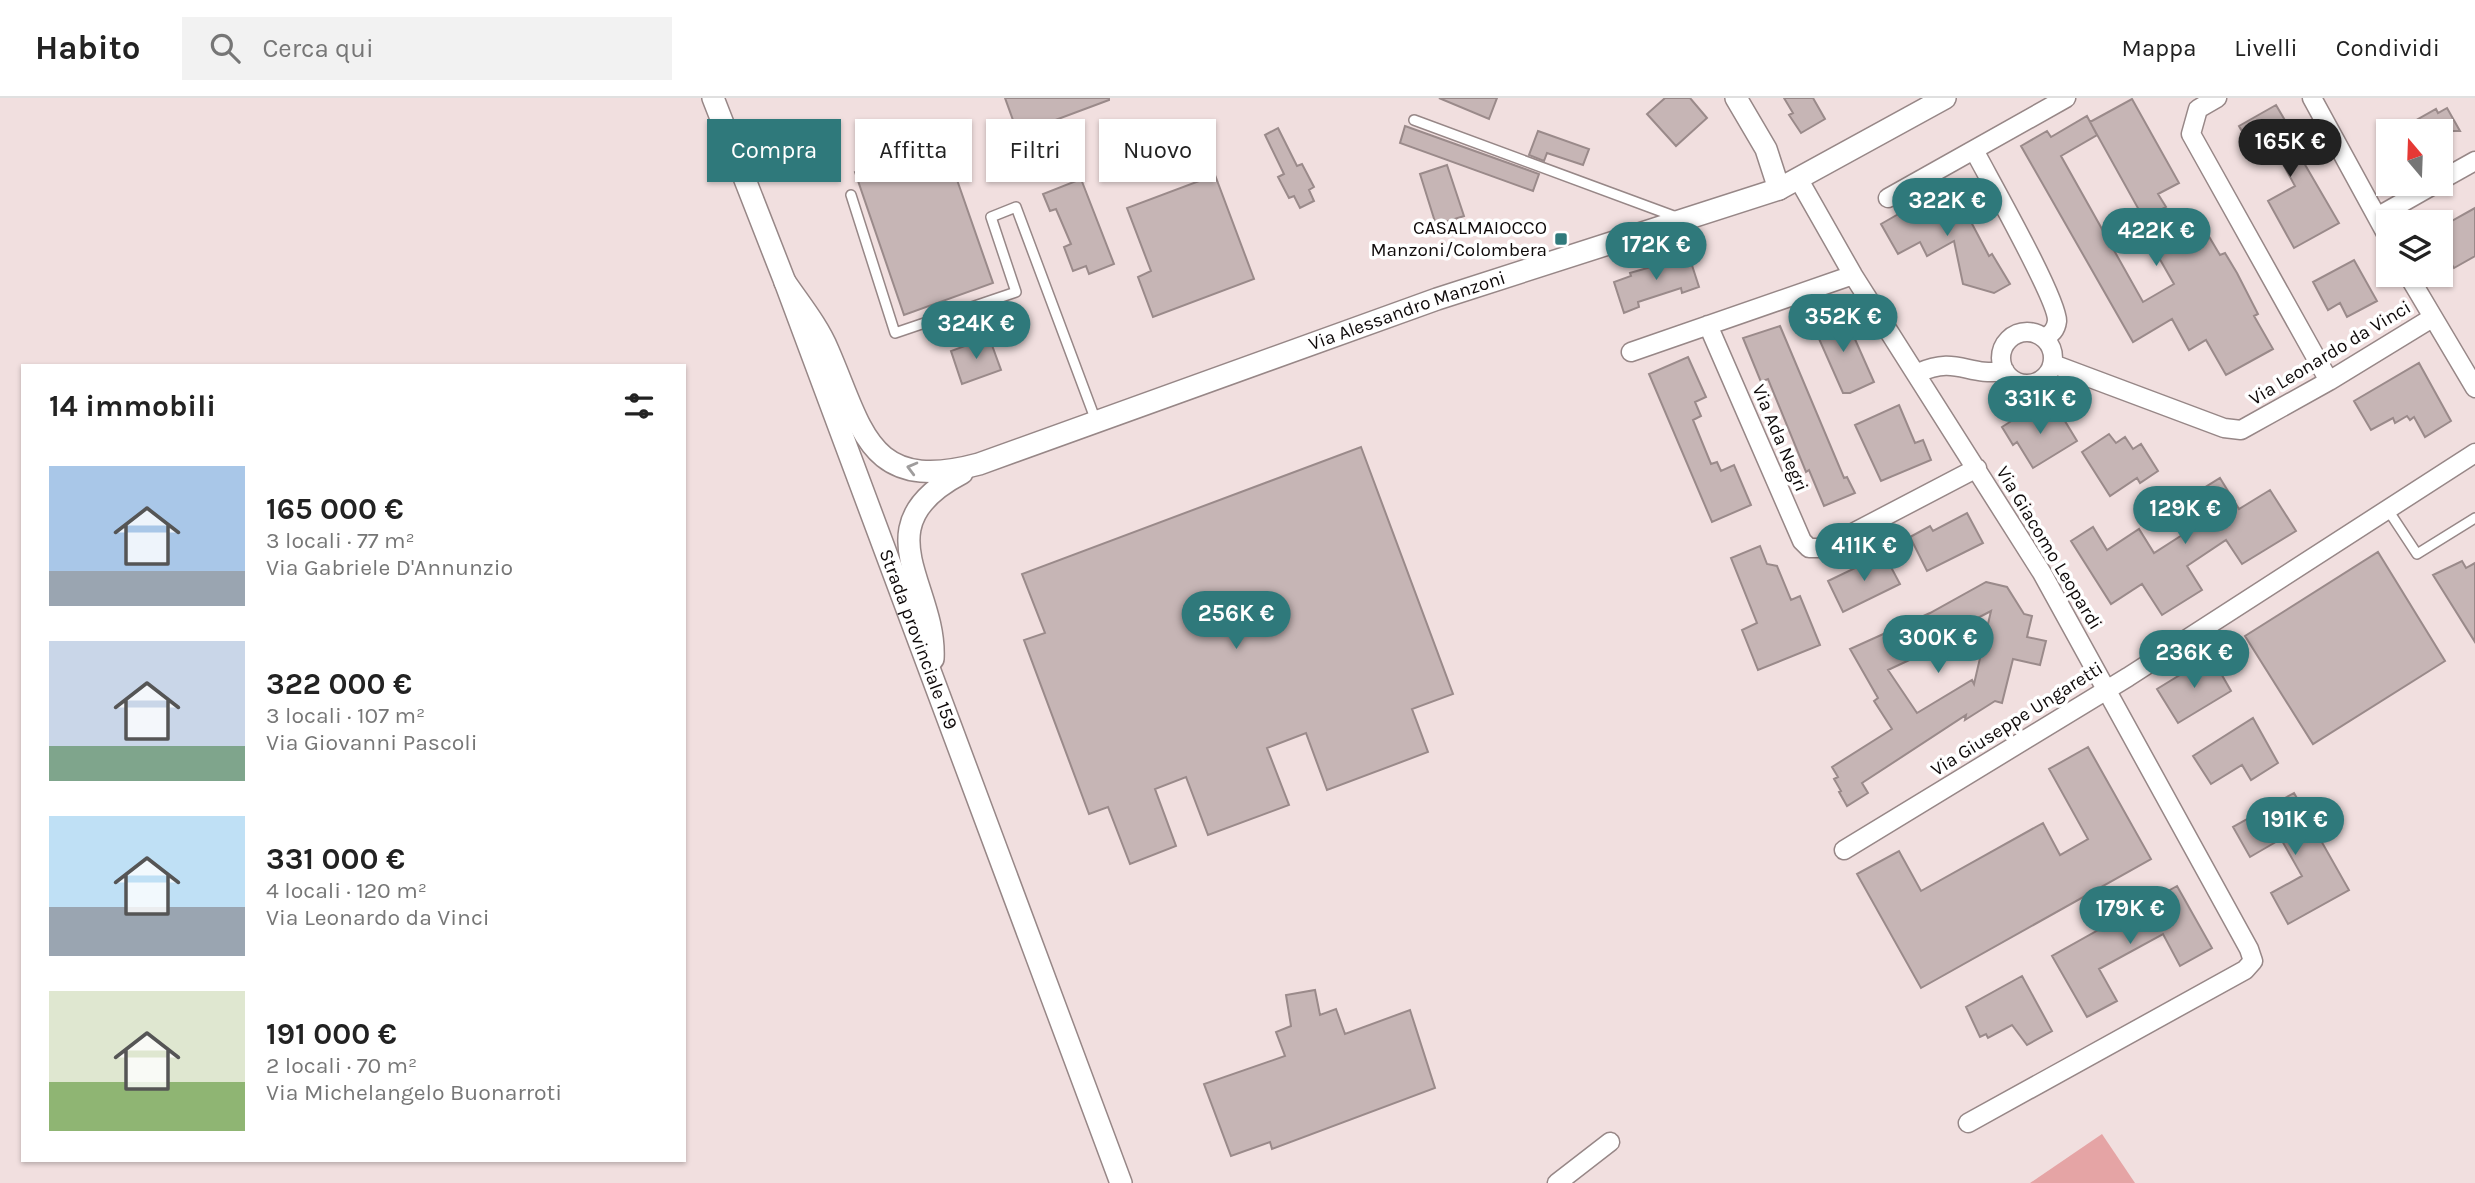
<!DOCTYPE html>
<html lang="it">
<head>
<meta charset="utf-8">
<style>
	:root { --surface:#fff; --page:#f2f2f2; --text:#222; --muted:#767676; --line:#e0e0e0; --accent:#2f797b }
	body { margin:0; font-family:Karla,sans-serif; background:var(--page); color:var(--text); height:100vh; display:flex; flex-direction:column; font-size:26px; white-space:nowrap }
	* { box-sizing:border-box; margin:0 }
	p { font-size:23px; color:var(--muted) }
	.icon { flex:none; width:38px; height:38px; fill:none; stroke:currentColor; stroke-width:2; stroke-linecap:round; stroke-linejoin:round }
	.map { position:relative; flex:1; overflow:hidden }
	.sheet { position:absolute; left:21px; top:266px; width:665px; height:798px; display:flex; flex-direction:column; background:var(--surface); border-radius:0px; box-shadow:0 2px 5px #0004 }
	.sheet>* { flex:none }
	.banner { position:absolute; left:707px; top:21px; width:665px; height:63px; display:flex; gap:14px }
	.needle { width:46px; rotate:341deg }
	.fabs { position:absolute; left:2376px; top:21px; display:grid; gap:14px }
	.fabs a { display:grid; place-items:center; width:77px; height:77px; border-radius:0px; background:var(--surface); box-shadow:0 2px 5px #0004; font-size:35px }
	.price { position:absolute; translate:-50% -60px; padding:0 16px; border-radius:24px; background:var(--accent); color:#fff; font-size:23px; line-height:46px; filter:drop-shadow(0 2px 4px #0008) }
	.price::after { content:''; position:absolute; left:50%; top:42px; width:21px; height:16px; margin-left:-10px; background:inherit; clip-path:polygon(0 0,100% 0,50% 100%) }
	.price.current { background:#222; color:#fff }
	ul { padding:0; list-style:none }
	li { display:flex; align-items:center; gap:21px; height:175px; padding:0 28px }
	li span { display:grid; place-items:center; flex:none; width:196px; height:140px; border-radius:0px; color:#555 }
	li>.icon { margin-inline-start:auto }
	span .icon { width:84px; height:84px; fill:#fffc; stroke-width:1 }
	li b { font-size:30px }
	h2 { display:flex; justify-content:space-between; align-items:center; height:84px; padding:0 28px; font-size:30px }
	.tag { padding:0 24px; border-radius:0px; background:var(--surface); box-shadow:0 2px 5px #0004; font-size:24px; line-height:63px }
	.tag.current { background:var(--accent); color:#fff }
	header { display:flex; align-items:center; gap:42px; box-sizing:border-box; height:98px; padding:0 35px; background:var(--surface); border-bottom:2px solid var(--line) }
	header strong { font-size:33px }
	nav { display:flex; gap:38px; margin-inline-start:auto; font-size:24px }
	.search { width:490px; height:63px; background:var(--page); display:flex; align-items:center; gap:18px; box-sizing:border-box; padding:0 24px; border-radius:0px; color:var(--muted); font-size:26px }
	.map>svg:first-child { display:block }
	.green { fill:#e5a4a5 }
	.building { fill:#c6b5b5; stroke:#9a8a8a; stroke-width:2; fill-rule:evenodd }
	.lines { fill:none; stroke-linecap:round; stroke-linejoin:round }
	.service-casing { stroke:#978787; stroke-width:12 }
	.minor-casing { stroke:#978787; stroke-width:21 }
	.tertiary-casing { stroke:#978787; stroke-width:24 }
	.service { stroke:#fff; stroke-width:9 }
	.minor { stroke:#fff; stroke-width:18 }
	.tertiary { stroke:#fff; stroke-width:21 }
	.oneway { stroke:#9f9d9d }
	.poi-dot { fill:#2f797b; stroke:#fff; stroke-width:2.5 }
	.labels { text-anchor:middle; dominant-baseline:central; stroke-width:7; stroke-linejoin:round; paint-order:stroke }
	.poi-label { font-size:19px; fill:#0f0a0a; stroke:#fff; text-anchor:end }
	.street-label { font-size:19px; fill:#0f0a0a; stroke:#fff }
</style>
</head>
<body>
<header>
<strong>Habito</strong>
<div class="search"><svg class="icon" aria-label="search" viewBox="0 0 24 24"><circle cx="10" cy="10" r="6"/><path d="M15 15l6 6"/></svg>Cerca qui</div>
<nav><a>Mappa</a><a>Livelli</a><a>Condividi</a></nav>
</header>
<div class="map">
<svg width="2475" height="1085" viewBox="0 0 2475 1085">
	<rect width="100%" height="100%" fill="#f1dfdf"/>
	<path class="green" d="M2102,1036L2135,1085H2030Z"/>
	<path class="building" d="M1005,0H1109V2L1018,36Z
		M1439,0H1497L1489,21Z
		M1665,0H1690L1707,20L1676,48L1647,16Z
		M1784,0H1813L1825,21L1801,35L1789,17L1793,15Z
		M2132,1L2179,85L2158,96L2166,109L2144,121L2090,24Z
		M2276,7L2297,43L2293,46L2339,125L2294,150L2268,103L2295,88L2277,55L2260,64L2239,28Z
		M2447,10L2460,33H2397L2436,11L2438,15Z
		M2087,18L2097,37L2061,58L2143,204L2174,186L2154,151L2201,125L2220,157L2225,155L2237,175L2258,216L2254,218L2273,251L2226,277L2206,242L2189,252L2172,221L2133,244L2021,48L2047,33L2051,39Z
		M949,28L958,53L948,56L993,185L904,217L855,74L913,53L909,42Z
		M1405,28L1539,76L1533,93L1400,45Z
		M1278,30L1297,68L1302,66L1314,89L1309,92L1314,103L1300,110L1294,98L1289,100L1278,79L1284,76L1265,37Z
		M1538,33L1589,51L1583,67L1547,55L1544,63L1529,57Z
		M1447,67L1464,118L1436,127L1420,76Z
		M1215,77L1254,181L1153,219L1138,179L1151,173L1127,110Z
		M1081,81L1114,166L1089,176L1086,168L1073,173L1064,149L1071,146L1056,111L1050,113L1043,96Z
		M1951,86L1989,158L1992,156L2010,186L1994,195L1963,186L1954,143L1927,158L1920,144L1898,156L1881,126Z
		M2475,110V158L2454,170L2441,149V129Z
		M1689,158L1699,189L1682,195L1681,190L1638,204L1639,209L1624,215L1614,184L1631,178L1630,175Z
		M2354,162L2377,203L2347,219L2340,205L2328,212L2313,184Z
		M1835,214L1837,220L1840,218L1850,240L1854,239L1874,284L1850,295H1843L1812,225Z
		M1780,228L1844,380L1847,379L1855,395L1824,408L1809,372L1806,374L1768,281L1761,284L1743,240Z
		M989,239L1001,272L962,286L951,253Z
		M1688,259L1706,299L1695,304L1701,318L1693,322L1711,366L1717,364L1721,373L1734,367L1751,407L1712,424L1649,276Z
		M2419,265L2451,323L2425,339L2414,319L2410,322L2407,318L2395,325L2393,320L2371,332L2354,303Z
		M1899,307L1915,345L1923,342L1931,362L1881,383L1855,327Z
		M2040,310L2048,323L2060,315L2077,343L2033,370L2017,344L2013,347L2002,329L2027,313L2030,317Z
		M2109,336L2116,345L2125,339L2133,351L2141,346L2158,373L2140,385L2137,380L2110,398L2082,354Z
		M1361,349L1453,596L1412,611L1428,654L1327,692L1306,635L1267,650L1289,707L1208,737L1186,679L1155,691L1176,748L1130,766L1108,709L1089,716L1024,542L1045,535L1022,476Z
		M2220,380L2239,411L2270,392L2296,433L2242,466L2226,442L2187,468L2202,492L2162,517L2142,486L2111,506L2071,443L2093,429L2107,452L2139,431L2154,455L2193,430L2178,406Z
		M1967,415L1983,445L1927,473L1910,439L1930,428L1933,433Z
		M1760,448L1767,466L1777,468L1791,502L1800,498L1820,547L1758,572L1742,532L1757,525L1731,460Z
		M2378,454L2445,563L2313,646L2245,538Z
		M1884,456L1900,486L1843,514L1828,483Z
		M2462,463L2466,470L2475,465V544L2433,477Z
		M1986,484L2007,489L2024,516L2032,518L2027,539L2046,543L2040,567L2013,561L2002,605L1995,603L1965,622L1966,617L1862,685L1868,695L1847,708L1839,694L1841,693L1834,681L1838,679L1832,669L1892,631L1874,603L1878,600L1850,551L1930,515ZM1991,513L1974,586L1972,582L1917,615L1888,572L1931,552L1929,550L1949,540L1947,536Z
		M2211,558L2231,593L2178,625L2157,591Z
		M2253,620L2278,665L2251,682L2242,667L2211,686L2193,658Z
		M2088,649L2151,761L1921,890L1857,776L1899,753L1921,793L2043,725L2060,757L2088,741L2049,671Z
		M2294,695L2349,792L2288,826L2271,795L2302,778L2281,741L2250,759L2233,729Z
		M2177,788L2212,850L2180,868L2163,836L2099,871L2117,903L2087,919L2052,858Z
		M2022,878L2052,933L2027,947L2012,927L1988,940L1986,936L1980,939L1966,909Z
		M1315,892L1320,917L1336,911L1345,936L1410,912L1435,990L1272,1051L1270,1044L1231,1058L1204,986L1285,958L1276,934L1291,928L1286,897Z"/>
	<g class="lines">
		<defs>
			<path id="service" d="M1414,22L1679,120
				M851,97L895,235L1016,194L991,119L1016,109L1096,323
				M2388,412L2417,456L2475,420"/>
			<path id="minor" d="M2217,0L2198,11L2191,36L2329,283
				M2312,0L2389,141
				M1974,52C1988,79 2058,202 2057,223C2056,232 2051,236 2045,240
				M1799,82L1853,177L2042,475L2249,851L2253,863L2245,872L1968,1025
				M2441,82L2475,63
				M1888,100L2066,0
				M2377,119L2435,86
				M2408,177L2475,290
				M1708,227L1802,443L1809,450H1824L1977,370
				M2001 260a26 26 0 1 1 52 0a26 26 0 1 1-52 0Z
				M1631,254L1853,177
				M2053,266L2224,330L2241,332L2329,283L2432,220
				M1918,275C1957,257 1967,279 2005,273
				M1844,752L2128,579L2475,355
				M1557,1085L1610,1044"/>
			<g id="tertiary">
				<path id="s1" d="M713,0L785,184L1121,1085"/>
				<path d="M1736,0L1766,51L1779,91"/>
				<path id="s2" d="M785,184C800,206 818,228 828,252C863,332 868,396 979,366L1437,201L1779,91L1945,0"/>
				<path d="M933,561C937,487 860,428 962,375"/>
			</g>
		</defs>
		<use href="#service" class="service-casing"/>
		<use href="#minor" class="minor-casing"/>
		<use href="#tertiary" class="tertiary-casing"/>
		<use href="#service" class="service"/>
		<use href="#minor" class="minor"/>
		<use href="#tertiary" class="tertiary"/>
	</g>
	<defs><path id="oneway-chevron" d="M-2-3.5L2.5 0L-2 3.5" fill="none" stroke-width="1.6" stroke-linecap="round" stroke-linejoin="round" transform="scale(1.75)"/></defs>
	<use class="oneway" href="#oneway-chevron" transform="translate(912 370) rotate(-165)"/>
	<rect class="poi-dot" x="1554" y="134" width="14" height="14" rx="3.5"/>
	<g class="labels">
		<g class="poi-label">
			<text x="1547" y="130">CASALMAIOCCO<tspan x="1547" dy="22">Manzoni/Colombera</tspan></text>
		</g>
		<g class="street-label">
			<text stroke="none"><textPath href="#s2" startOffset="756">Via Alessandro Manzoni</textPath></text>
			<text transform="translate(2330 255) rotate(-31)">Via Leonardo da Vinci</text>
			<text transform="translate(1780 340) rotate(67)">Via Ada Negri</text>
			<text transform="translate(2049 450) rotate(59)">Via Giacomo Leopardi</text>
			<text stroke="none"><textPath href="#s1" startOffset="579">Strada provinciale 159</textPath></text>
			<text transform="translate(2017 621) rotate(-32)">Via Giuseppe Ungaretti</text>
		</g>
	</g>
</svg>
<div class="fabs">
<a><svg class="needle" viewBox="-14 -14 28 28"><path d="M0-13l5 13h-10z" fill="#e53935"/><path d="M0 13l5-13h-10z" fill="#767676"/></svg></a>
<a><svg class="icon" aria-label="layers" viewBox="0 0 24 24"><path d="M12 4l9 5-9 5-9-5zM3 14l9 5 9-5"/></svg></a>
</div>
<b class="price current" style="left:2290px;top:81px">165K €</b>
<b class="price" style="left:1947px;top:140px">322K €</b>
<b class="price" style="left:2156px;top:170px">422K €</b>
<b class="price" style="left:1656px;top:184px">172K €</b>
<b class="price" style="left:1843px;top:256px">352K €</b>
<b class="price" style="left:976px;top:263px">324K €</b>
<b class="price" style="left:2040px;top:338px">331K €</b>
<b class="price" style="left:2185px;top:448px">129K €</b>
<b class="price" style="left:1864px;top:485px">411K €</b>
<b class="price" style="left:1236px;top:553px">256K €</b>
<b class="price" style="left:1938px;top:577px">300K €</b>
<b class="price" style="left:2194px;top:592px">236K €</b>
<b class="price" style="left:2295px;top:759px">191K €</b>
<b class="price" style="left:2130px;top:848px">179K €</b>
<div class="banner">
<a class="tag current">Compra</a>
<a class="tag">Affitta</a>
<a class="tag">Filtri</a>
<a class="tag">Nuovo</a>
</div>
<section class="sheet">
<h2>14 immobili<svg class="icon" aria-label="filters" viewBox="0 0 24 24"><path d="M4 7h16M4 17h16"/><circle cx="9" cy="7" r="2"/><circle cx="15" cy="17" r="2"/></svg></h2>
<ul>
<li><span style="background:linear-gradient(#a9c7e8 75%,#9aa5b1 0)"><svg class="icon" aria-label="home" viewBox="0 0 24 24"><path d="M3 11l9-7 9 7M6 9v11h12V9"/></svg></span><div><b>165 000 €</b><p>3 locali · 77 m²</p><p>Via Gabriele D'Annunzio</p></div></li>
<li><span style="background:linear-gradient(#c9d6e8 75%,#7fa58c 0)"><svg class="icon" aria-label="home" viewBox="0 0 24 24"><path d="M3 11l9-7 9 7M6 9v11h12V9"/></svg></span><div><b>322 000 €</b><p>3 locali · 107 m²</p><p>Via Giovanni Pascoli</p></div></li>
<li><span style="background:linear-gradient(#bfe0f5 65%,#9aa5b1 0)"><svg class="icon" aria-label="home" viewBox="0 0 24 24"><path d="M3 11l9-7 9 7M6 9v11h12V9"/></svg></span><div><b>331 000 €</b><p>4 locali · 120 m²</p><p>Via Leonardo da Vinci</p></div></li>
<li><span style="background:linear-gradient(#dfe7d0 65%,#8fb573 0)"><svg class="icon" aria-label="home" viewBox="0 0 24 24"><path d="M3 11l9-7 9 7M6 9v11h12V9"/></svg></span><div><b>191 000 €</b><p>2 locali · 70 m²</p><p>Via Michelangelo Buonarroti</p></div></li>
</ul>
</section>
</div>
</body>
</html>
